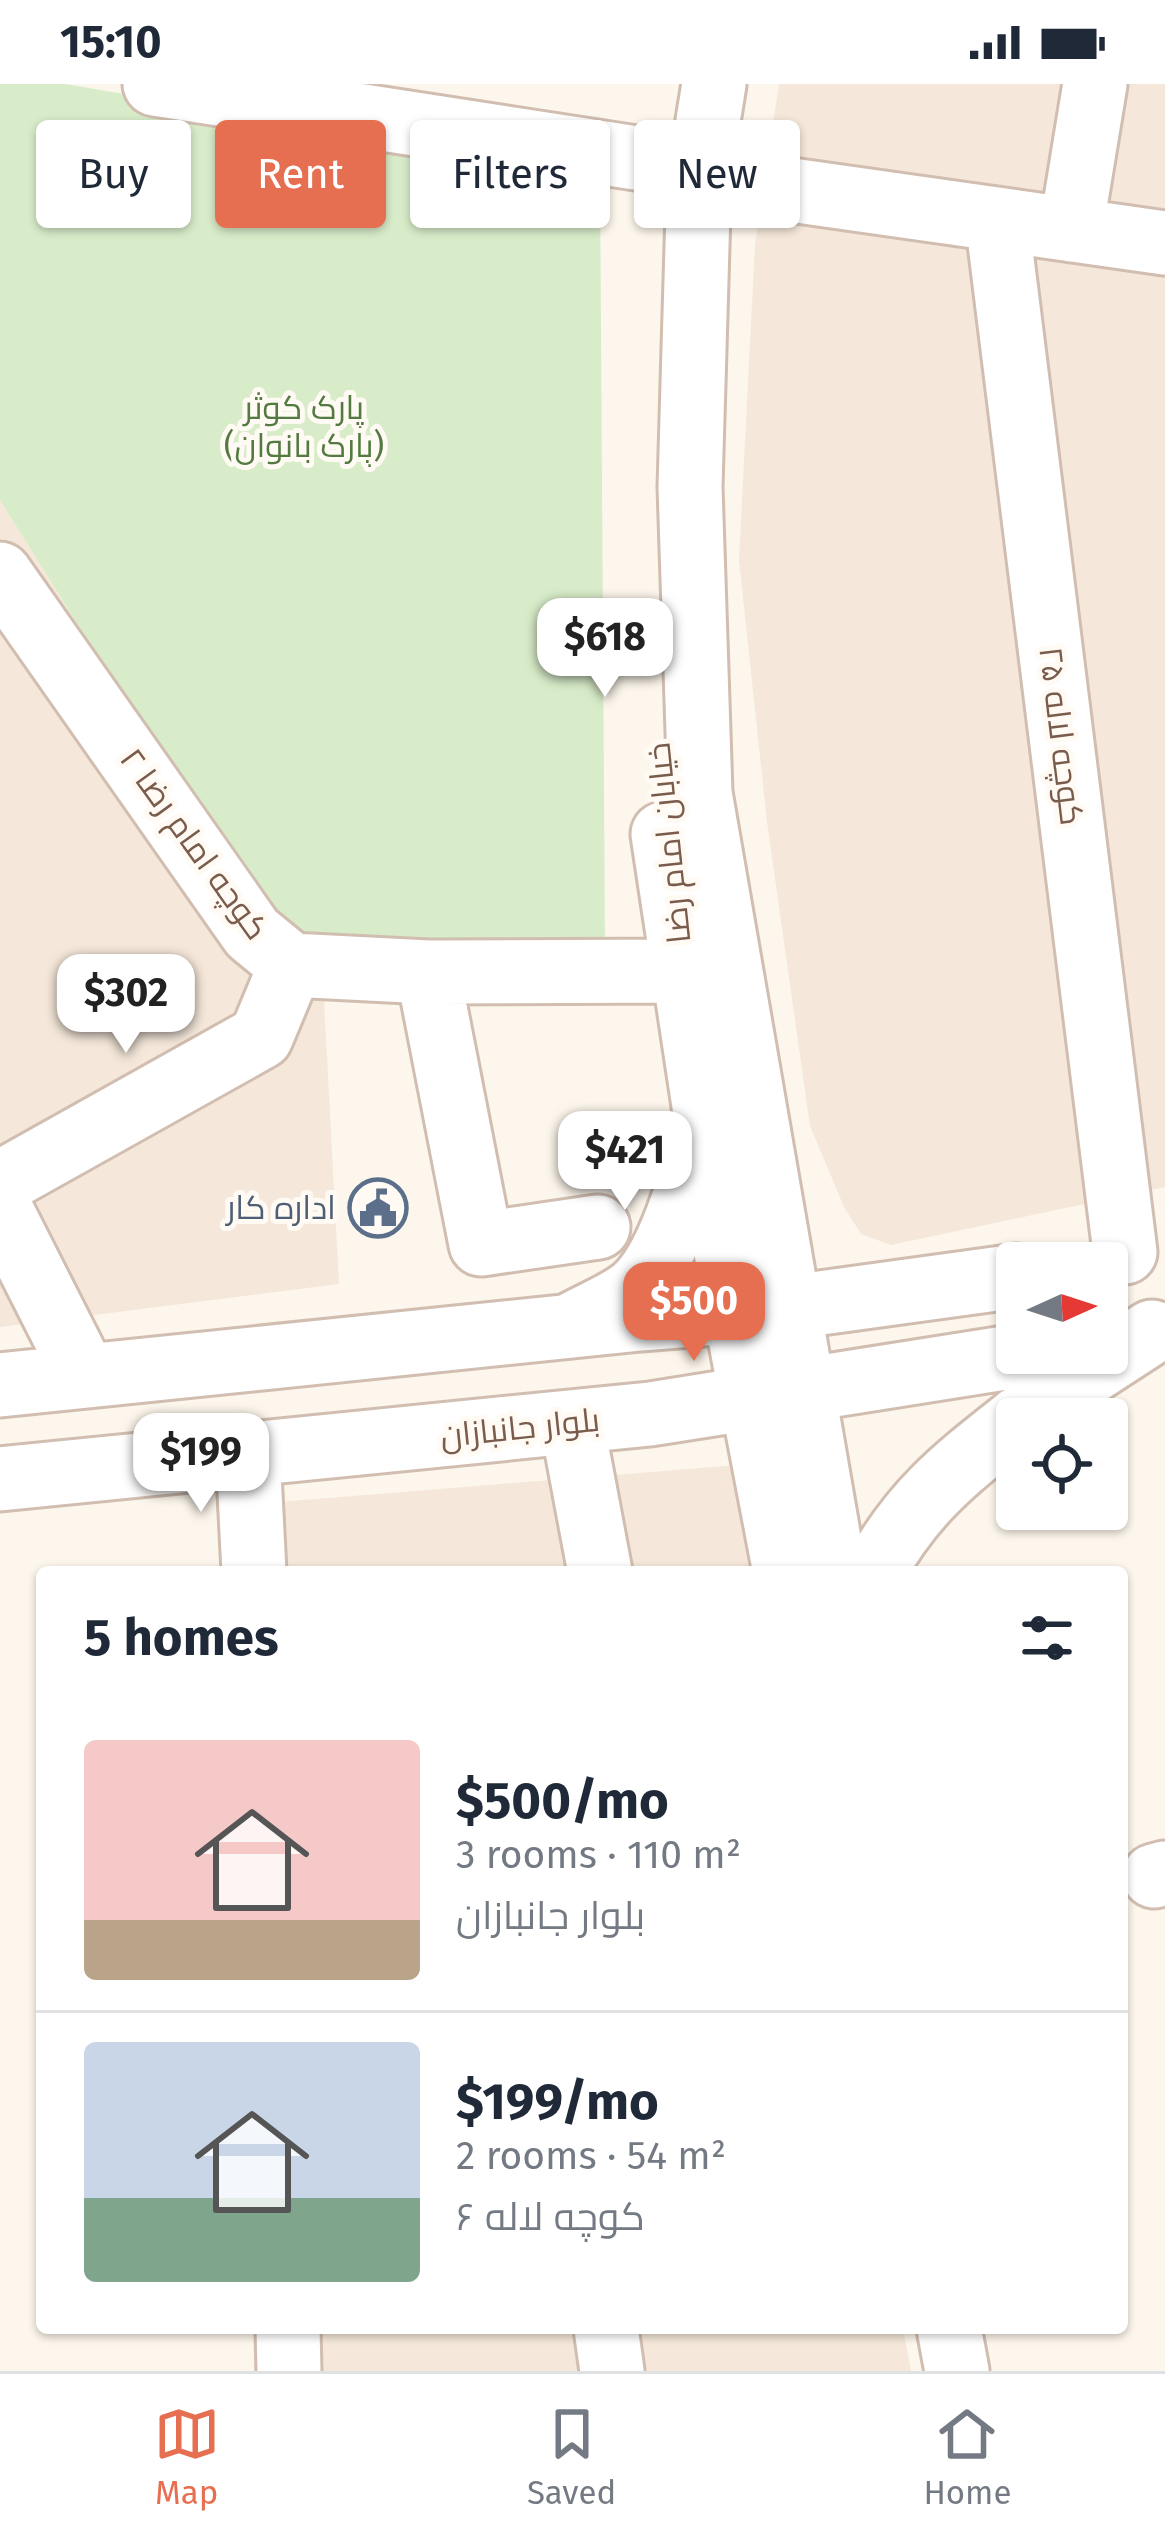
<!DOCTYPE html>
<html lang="en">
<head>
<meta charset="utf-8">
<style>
	:root { --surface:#fff; --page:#f2f2f3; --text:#1f2937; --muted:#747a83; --line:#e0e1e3; --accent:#e76f51 }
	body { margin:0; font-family:"Fira Sans",Cairo,sans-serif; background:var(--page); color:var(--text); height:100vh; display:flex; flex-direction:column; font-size:45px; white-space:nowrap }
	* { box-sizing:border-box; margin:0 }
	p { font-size:39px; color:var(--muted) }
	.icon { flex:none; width:66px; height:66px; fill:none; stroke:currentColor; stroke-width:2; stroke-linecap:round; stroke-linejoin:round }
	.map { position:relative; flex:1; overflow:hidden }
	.panel { position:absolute; left:36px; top:1482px; width:1092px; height:768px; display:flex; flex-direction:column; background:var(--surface); border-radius:12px; box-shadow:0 3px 9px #0004 }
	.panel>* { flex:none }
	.top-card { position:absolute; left:36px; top:36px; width:1095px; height:108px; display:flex; gap:24px }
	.needle { width:78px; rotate:87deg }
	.buttons { position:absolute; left:996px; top:1158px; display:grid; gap:24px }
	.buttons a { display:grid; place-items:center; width:132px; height:132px; border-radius:12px; background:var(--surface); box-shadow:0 3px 9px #0004; font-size:60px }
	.price { position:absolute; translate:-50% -102px; padding:0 27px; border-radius:24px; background:#fff; color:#222; font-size:39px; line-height:78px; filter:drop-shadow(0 3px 6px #0008) }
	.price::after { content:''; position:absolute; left:50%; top:72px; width:36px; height:27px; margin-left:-18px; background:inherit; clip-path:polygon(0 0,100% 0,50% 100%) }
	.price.active { background:var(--accent); color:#fff }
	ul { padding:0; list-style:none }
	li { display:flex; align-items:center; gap:36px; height:300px; padding:0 48px }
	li+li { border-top:3px solid var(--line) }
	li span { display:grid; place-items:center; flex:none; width:336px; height:240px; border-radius:12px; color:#555 }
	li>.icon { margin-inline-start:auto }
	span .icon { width:144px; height:144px; fill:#fffc; stroke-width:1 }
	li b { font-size:51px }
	h2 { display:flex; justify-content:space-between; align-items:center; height:144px; padding:0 48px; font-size:51px }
	.chip { padding:0 42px; border-radius:12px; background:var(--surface); box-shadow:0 3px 9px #0004; font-size:42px; line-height:108px }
	.chip.active { background:var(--accent); color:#fff }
	.status { display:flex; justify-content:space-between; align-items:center; height:84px; padding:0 60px; background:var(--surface); direction:ltr }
	.status svg { height:33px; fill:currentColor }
	.menu { display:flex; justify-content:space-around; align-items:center; height:168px; border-top:3px solid var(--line); background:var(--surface); font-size:33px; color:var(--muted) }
	.menu a { display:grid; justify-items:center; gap:6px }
	.menu .active { color:var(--accent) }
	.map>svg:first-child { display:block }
	.residential { fill:#f5e8da }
	.green { fill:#d8ecc9 }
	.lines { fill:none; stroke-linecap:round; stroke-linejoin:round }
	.minor-casing { stroke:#d1beb0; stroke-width:69 }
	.minor { stroke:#fff; stroke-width:63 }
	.labels { text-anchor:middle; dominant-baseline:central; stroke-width:10; stroke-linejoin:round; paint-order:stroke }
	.park-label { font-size:33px; fill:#537a41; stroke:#fffaf3 }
	.street-label { font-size:33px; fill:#7a5c4d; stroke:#fffaf3 }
	.service-label { font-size:33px; fill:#4e5e75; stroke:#fffaf3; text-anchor:end }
</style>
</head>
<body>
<div class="status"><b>15:10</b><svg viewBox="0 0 49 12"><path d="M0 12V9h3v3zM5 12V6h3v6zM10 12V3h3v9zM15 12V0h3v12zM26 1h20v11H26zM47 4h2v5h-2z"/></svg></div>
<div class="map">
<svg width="1165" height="2287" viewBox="0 0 1165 2287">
	<rect width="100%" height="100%" fill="#fdf6ec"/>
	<path class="residential" d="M779,0H1165V1103L891,1161L861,1150L844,1123L810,1042L767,738L739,476L755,160Z
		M0,416L276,859H321L339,1200L0,1243Z
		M738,1381L760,1488H230L228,1422Z
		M253,2244H903L911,2287H254Z"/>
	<path class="green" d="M0,0H65L600,90L605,866L276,859L0,416Z"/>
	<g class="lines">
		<defs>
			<path id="minor" d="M155,0L662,78
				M714,0L699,93L690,403L700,709L832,1473L829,1488
				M699,93L1165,159
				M997,135L1125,1168
				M1071,146L1095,0
				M0,490L252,849L291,881L428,888L684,887
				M663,750L735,1227L785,1488
				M428,888L481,1160L598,1143
				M0,1099L261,953L291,881
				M0,1124L85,1292
				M575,1239C593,1229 616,1220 633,1207C667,1179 692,1096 700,1053
				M0,1301L640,1235L791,1223L1017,1192
				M1018,1335L1152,1248
				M572,1339L600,1488
				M248,1370L254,1488
				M0,1395L650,1330L1036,1269
				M874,1488C913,1417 955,1385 1017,1336
				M1154,1792L1165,1789
				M288,2244L289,2287
				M606,2244L612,2287
				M949,2244L957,2287"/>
		</defs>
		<use href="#minor" class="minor-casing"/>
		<use href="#minor" class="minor"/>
	</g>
	<defs>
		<symbol id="civic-ring" viewBox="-11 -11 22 22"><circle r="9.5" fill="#fffaf3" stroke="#5c6f8a" stroke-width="1.5"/><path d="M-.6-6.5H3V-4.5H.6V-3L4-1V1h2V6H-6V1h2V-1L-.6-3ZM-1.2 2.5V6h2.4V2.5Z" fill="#5c6f8a"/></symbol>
	</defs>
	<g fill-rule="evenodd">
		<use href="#civic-ring" x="345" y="1091" width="66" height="66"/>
	</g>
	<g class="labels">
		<g class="park-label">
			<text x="304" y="324">پارک کوثر<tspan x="304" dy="38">(پارک بانوان)</tspan></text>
		</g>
		<g class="street-label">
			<text transform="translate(1061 652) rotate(83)">کوچه لاله ۲۵</text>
			<text transform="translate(669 759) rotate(-96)">خیابان امام رضا</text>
			<text transform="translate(194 760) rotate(54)">کوچه امام رضا ۲</text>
			<text transform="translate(520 1344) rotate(-6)">بلوار جانبازان</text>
		</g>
		<g class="service-label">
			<text x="336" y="1124">اداره کار</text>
		</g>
	</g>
</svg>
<div class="buttons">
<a><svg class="needle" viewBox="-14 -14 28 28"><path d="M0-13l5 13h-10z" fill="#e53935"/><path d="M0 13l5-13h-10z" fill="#747a83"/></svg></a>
<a><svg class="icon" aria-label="locate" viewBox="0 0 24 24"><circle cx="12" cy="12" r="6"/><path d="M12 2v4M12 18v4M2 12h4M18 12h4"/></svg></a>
</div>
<b class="price" style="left:605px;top:616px">$618</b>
<b class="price" style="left:126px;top:972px">$302</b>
<b class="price" style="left:625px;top:1129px">$421</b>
<b class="price active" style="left:694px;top:1280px">$500</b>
<b class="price" style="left:201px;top:1431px">$199</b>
<div class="top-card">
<a class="chip">Buy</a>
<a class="chip active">Rent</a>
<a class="chip">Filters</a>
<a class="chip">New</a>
</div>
<section class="panel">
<h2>5 homes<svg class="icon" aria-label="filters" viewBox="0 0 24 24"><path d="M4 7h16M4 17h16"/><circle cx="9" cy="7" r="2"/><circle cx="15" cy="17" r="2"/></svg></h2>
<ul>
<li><span style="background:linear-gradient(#f6c9c9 75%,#b9a48a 0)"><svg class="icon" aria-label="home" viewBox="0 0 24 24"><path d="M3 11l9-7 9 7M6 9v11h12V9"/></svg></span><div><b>$500/mo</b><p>3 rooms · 110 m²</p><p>بلوار جانبازان</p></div></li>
<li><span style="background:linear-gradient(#c9d6e8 65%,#7fa58c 0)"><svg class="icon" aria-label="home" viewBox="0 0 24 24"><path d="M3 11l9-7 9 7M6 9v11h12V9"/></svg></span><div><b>$199/mo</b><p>2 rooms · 54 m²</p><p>کوچه لاله ۶</p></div></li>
</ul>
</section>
</div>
<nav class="menu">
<a class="active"><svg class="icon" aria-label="map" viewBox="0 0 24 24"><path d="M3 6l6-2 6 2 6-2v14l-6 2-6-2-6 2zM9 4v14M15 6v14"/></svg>Map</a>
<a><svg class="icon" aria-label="saved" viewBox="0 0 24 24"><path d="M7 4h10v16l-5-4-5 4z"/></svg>Saved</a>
<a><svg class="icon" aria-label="home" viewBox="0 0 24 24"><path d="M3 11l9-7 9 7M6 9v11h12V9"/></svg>Home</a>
</nav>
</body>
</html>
